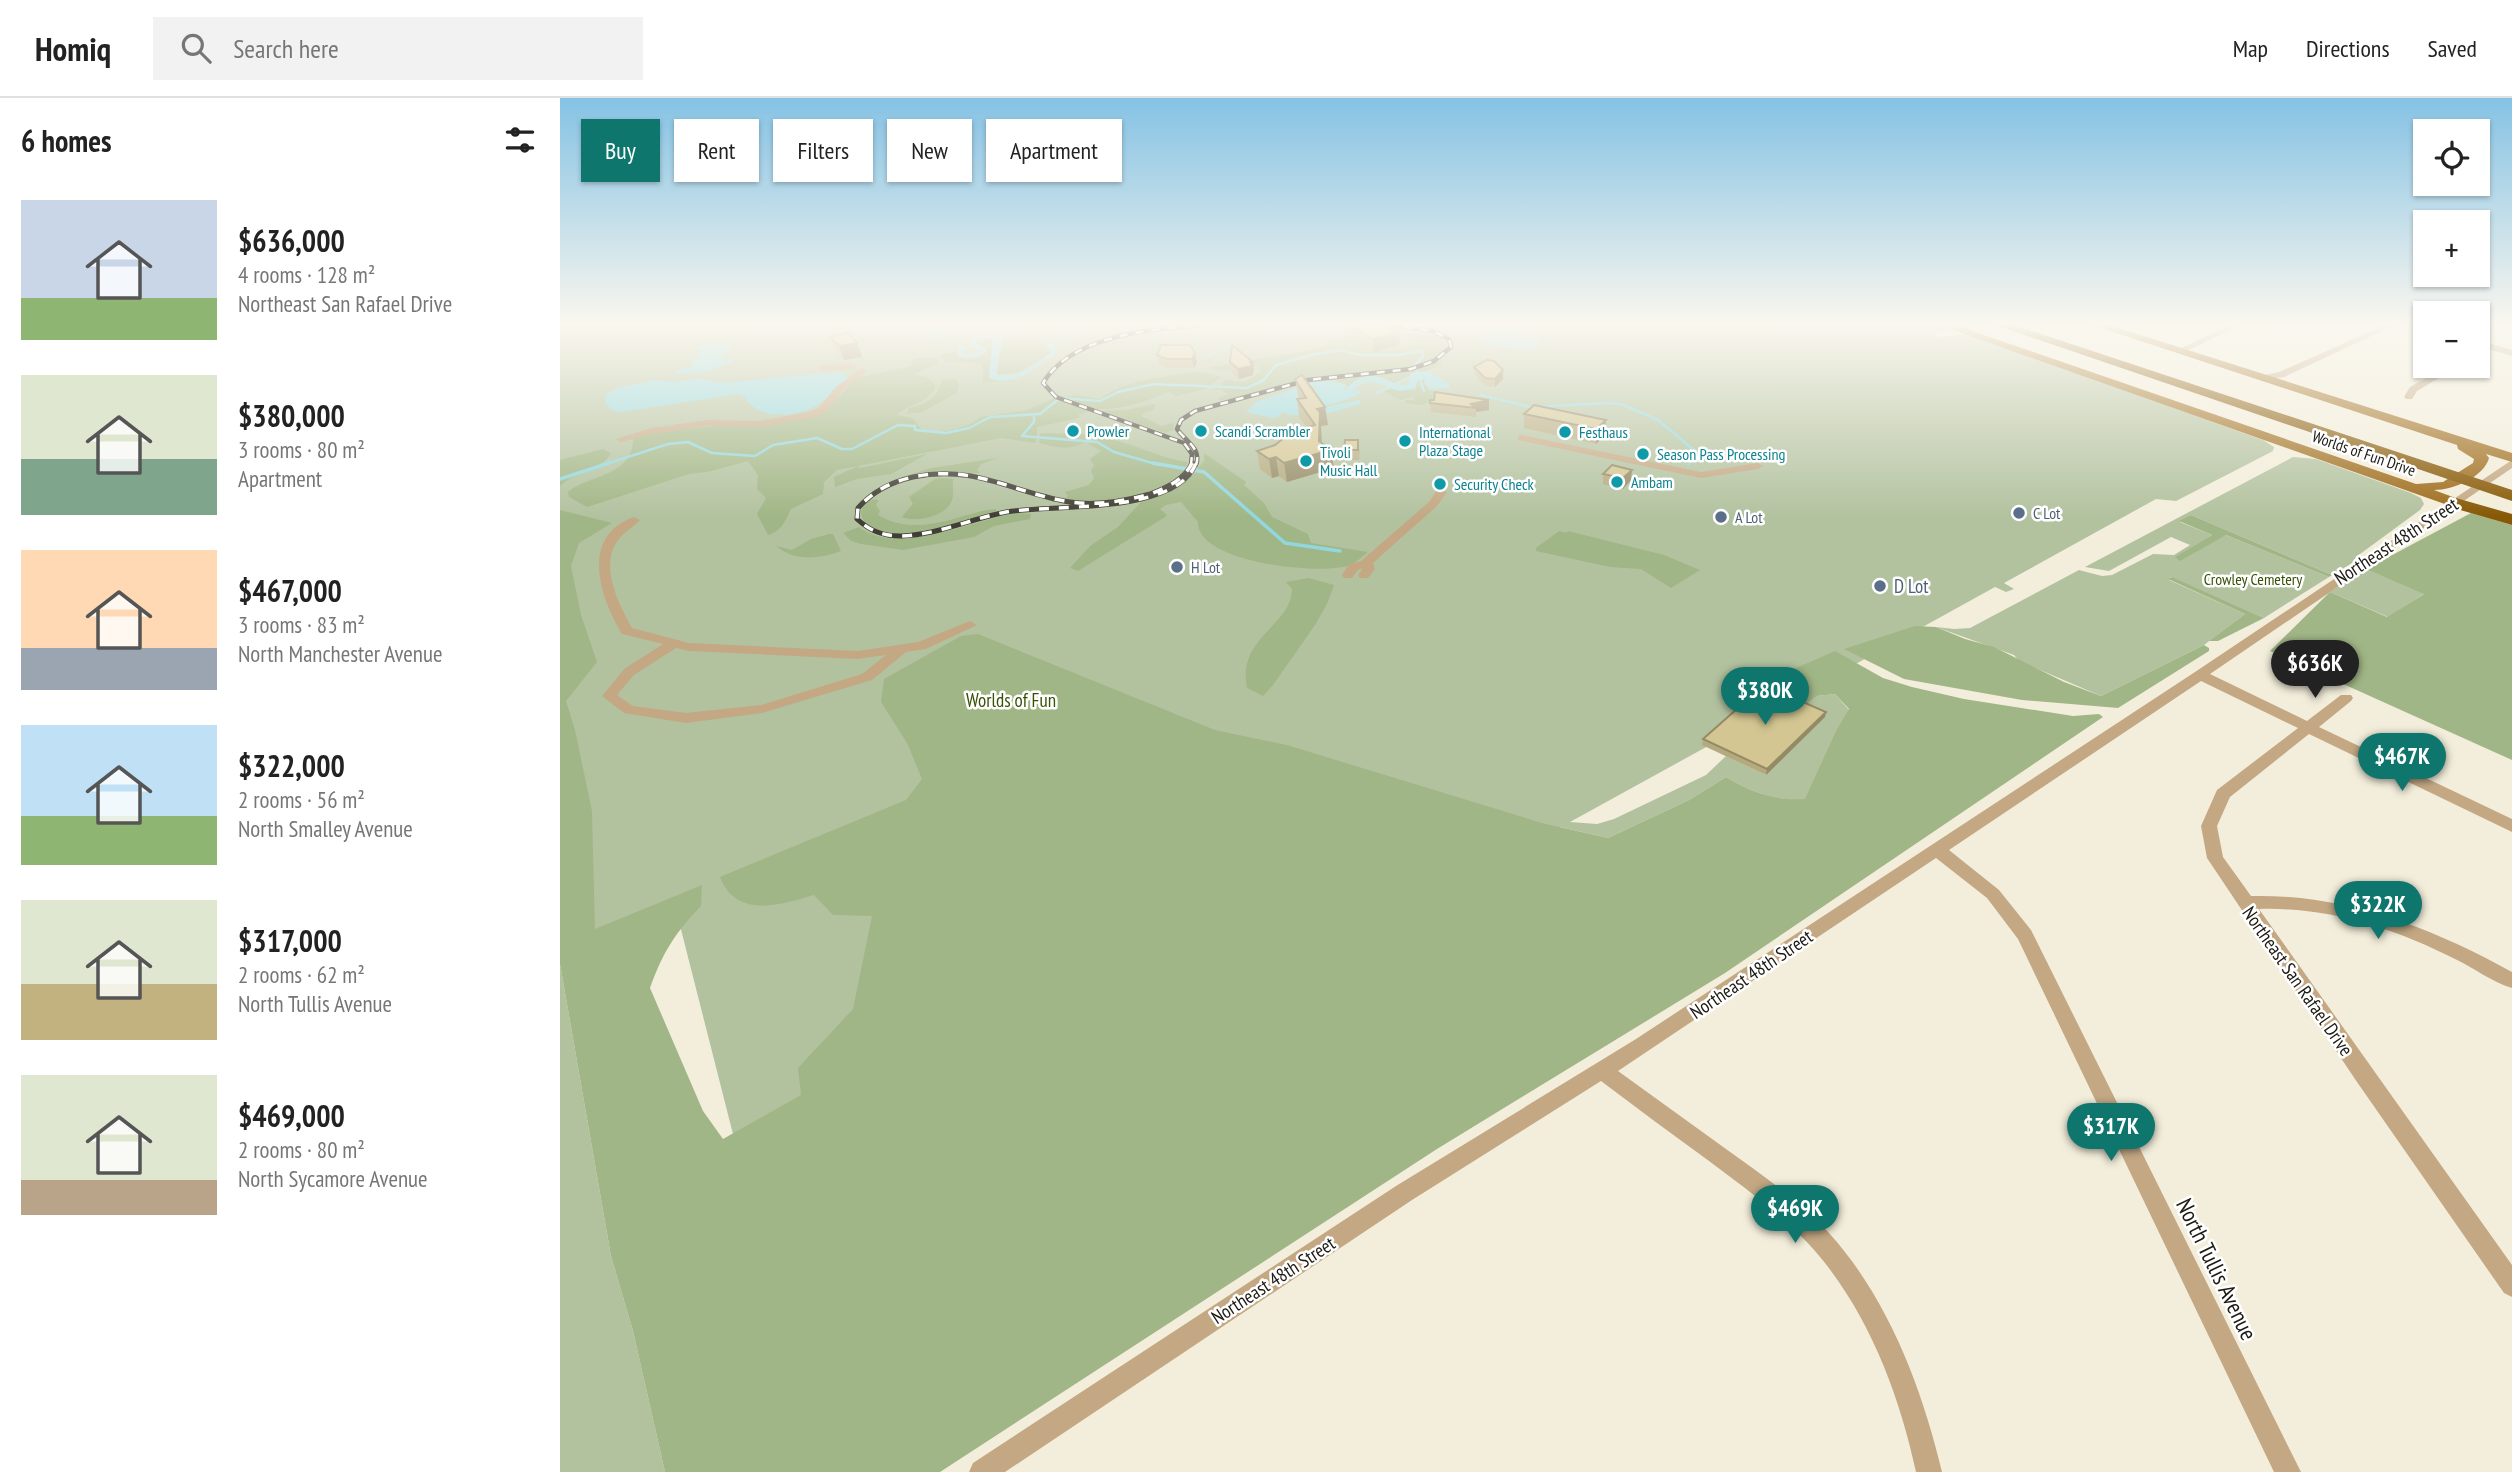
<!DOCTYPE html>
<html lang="en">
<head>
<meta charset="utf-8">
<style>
	:root { --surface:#fff; --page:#f2f2f2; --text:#222; --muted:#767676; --line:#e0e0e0; --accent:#0f766e }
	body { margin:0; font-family:"PT Sans Narrow",sans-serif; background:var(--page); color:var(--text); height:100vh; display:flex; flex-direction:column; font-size:26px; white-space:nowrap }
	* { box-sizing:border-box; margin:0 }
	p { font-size:23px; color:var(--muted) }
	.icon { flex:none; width:38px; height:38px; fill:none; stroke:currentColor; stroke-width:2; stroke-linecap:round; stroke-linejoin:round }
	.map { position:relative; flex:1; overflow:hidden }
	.side { display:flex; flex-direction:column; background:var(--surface); width:560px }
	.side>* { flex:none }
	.guide { position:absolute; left:21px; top:21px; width:665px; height:63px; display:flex; gap:14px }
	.fabs { position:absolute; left:1853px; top:21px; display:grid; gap:14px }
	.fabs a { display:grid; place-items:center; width:77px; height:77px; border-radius:0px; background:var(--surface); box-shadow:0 2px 5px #0004; font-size:35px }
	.price { position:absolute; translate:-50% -60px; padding:0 16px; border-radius:24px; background:var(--accent); color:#fff; font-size:23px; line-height:46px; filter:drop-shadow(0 2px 4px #0008) }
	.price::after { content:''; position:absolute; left:50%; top:42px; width:21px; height:16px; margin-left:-10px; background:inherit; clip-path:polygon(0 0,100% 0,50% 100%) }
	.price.active { background:#222; color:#fff }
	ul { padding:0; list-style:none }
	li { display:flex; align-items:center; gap:21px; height:175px; padding:0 21px }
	li span { display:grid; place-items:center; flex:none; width:196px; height:140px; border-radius:0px; color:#555 }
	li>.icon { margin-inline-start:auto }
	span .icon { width:84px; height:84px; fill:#fffc; stroke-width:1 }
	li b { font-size:30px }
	h2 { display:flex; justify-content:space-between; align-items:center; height:84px; padding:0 21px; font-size:30px }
	.chip { padding:0 24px; border-radius:0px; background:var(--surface); box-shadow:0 2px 5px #0004; font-size:24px; line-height:63px }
	.chip.active { background:var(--accent); color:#fff }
	header { display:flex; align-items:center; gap:42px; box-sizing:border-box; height:98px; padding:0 35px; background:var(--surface); border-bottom:2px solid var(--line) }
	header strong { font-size:33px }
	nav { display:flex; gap:38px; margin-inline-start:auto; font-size:24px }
	.search { width:490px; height:63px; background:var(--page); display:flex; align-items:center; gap:18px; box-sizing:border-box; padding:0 24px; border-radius:0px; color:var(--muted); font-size:26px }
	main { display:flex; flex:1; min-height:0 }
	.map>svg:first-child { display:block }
	.green { fill:#b2c29f; fill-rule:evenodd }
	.forest { fill:#a1b686 }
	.water { fill:#91d7df }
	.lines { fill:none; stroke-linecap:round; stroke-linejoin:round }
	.stream-far1 { stroke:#91d7df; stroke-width:2.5 }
	.stream { stroke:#91d7df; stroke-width:3.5 }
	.canal { fill:#91d7df; fill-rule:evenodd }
	.minor { fill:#c4a884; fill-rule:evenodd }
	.major { fill:#9e6c1b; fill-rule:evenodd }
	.highway { fill:#875906; fill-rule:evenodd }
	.rail-far1-casing { stroke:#403e35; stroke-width:4.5 }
	.rail-casing { stroke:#403e35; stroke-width:5 }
	.rail-far1 { stroke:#fff; stroke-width:2.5; stroke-dasharray:8; stroke-linecap:butt }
	.rail { stroke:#fff; stroke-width:3.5; stroke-dasharray:10; stroke-linecap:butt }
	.wall { fill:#b5aa7e }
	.shaded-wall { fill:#948b66 }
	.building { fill:#d3c692; stroke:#948b66; stroke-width:2 }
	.culture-dot { fill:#0f9aa8; stroke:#fff; stroke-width:2.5 }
	.service-dot { fill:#5c6f8a; stroke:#fff; stroke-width:2.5 }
	.labels { text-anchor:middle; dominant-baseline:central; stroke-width:5; stroke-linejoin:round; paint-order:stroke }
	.far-culture-label { font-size:16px; fill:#0d838f; stroke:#fff; text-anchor:start }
	.far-street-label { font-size:16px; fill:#1c1a13; stroke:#fff }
	.far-service-label { font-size:16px; fill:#4e5e75; stroke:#fff; text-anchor:start }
	.far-park-label { font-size:16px; fill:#385105; stroke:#fff }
	.street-label { font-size:19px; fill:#1c1a13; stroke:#fff }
	.service-label { font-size:19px; fill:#4e5e75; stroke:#fff; text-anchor:start }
	.park-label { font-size:19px; fill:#385105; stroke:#fff }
	.near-street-label { font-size:23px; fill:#1c1a13; stroke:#fff }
</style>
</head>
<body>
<header>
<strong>Homiq</strong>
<div class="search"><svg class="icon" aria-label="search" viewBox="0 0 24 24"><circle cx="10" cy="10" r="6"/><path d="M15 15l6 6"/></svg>Search here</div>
<nav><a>Map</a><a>Directions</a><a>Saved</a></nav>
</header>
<main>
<section class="side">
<h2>6 homes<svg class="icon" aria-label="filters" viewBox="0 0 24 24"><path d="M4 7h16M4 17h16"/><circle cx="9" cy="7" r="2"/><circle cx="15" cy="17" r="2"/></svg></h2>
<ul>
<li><span style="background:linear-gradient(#c9d6e8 70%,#8fb573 0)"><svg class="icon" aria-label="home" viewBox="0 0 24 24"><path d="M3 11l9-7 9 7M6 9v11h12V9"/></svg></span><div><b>$636,000</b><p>4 rooms · 128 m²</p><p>Northeast San Rafael Drive</p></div></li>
<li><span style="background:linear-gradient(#dfe7d0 60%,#7fa58c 0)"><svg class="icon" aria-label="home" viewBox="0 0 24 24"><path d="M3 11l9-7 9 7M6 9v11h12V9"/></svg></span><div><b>$380,000</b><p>3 rooms · 80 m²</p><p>Apartment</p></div></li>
<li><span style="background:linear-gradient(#ffd9b3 70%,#9aa5b1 0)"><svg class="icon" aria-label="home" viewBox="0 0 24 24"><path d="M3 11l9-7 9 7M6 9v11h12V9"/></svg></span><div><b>$467,000</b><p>3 rooms · 83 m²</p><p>North Manchester Avenue</p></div></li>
<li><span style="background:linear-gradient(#bfe0f5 65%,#8fb573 0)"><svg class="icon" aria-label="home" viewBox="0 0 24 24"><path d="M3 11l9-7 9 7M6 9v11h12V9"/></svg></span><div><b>$322,000</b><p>2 rooms · 56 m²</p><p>North Smalley Avenue</p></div></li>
<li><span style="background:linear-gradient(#dfe7d0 60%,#c2b280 0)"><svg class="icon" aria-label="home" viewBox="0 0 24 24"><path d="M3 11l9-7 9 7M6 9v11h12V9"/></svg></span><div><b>$317,000</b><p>2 rooms · 62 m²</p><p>North Tullis Avenue</p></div></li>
<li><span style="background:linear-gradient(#dfe7d0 75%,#b9a48a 0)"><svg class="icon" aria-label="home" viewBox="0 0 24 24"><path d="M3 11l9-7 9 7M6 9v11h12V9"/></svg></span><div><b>$469,000</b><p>2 rooms · 80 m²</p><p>North Sycamore Avenue</p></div></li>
</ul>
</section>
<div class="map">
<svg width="1952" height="1374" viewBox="0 0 1952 1374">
	<rect width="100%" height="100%" fill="#f3eedb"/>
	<path class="green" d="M0,227H1377L1392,232L1373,236L1380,239L1407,236L1703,342L1714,349L1713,353L1616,403L1596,401L1444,485L1454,491L1446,494L1435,489L1236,599L1246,605L1257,598L1275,596L1289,612L1275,634L1245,702C1215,703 1191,694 1166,679L1129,702L1048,740L1000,729L206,1166L113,800L35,832L0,672ZM1228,604L1206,677L1166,658L1146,677L1054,721L1037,726L1010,724Z
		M1733,359L1756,361L1851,395L1861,400L1864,406L1860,412L1796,459L1794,464L1772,477L1631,417L1620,424L1652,437L1616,459L1666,437L1769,479L1704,520L1611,479L1609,482L1685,516L1644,547L1541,598L1459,563L1454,557L1376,529L1394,531L1410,530L1519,472L1542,478L1552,477L1593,456L1614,457L1630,447L1611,439L1549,473L1525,469Z
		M1806,471L1865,495L1828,519L1770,494Z
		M0,866L51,1158L73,1233L105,1374H0Z"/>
	<path class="forest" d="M869,233L887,241V252C854,284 788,271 745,281C716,288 690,298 660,303L658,300L668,296L660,291L652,293L666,282L686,284L701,273L697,268L661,273L648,270C683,262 726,259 764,248L763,245L774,243L775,240L796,238L814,254L855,245L843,238Z
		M426,240L435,242L429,280L455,283L423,284V269L420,266L385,263L380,259L382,256L397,253V258C408,261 417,260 427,254L415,244Z
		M457,240L486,247L491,255L459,274L437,277L440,244Z
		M360,260H376L379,265L354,276L367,279L376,288C369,306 349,305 337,317L352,320L363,333L380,334L396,331L411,326L421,319L467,312L495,300L530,313L518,317L520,319L515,321L477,329L476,345L441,340L277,372L264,384L263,396L231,411C225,423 222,433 208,437L197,416L206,400L197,391L198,377L188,363L147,374L129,376L27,409L9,399L8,394C31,376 73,378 73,341L80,336L254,317L275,303L296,280L351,268L353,262Z
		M882,262L881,267L831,288C810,273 802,281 783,294L787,288L775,282H749L847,273Z
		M633,274L649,275L661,279L646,291L616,298L609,294C588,303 559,313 535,311C525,310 512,303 503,300L515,297L540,301C564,282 603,280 633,274Z
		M863,278L869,280L867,287L872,290L866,291L884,297L862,307L845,305V302H854L853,299L841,302L824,294C833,287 844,294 855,288V281Z
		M395,281L399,285L397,295L362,314L346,316L349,310C370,304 375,302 382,282Z
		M593,306L596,307L593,312L586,314L581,318L601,328L614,325L613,332L605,335L540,313L567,312Z
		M480,335L522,336L530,339C516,354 497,350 479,345Z
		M535,339C567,341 596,360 628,364C618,402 535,407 504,401L508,398L505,394L529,387L534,380L531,373L534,367L530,361L541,353L528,346Z
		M43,351L51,355C40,375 15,373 0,388V362Z
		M644,355L686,384L684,387L704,405L712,419L748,436L751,445L808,454C803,458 797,464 790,467C763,478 636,465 638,424L621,404L606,407L600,411L607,417L605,419L518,473L510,470L530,448L558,429L582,403L609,393L628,382L644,363Z
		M367,356L331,376L297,381L275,389L274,379L298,368L300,370Z
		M438,360L421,366L417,372L420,375L379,374L346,380V378L371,370Z
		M381,380L394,381C391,388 395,394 392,402C388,418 355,425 342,419L353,406L349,399L375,381Z
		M310,401L319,402L316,407L320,413L318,417C353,438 390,421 426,412L436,411V415C412,421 313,455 302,419C299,412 305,405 310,401Z
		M0,412L52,425L19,445L11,468L21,517L37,564L6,603L15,632L32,713L35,831L142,787L141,808C115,835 103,854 90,890L143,1013L163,1041L241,997L238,970L293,911L312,818L273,817L254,797C221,807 176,821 160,779L346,702L362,681L347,645L321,604L324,581L401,538L418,536L655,632L727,647L982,725L1048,740L1129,702L1166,679C1191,694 1215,703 1245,701L1275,634L1289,611L1275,596L1257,598L1246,606L1226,596L1218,588L1236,570L1275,553L1323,580L1352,589L1404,601L1513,618L1539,616L1543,619L1165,875L877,1051L380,1374H105L73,1233L51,1158L0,866Z
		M454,415L471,416L470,421L434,428L414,439L343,452L301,446L291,443L283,435L299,429C334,458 414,423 454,415Z
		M1911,415L1952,427V662L1710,553L1770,494L1827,519L1864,496L1806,471Z
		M1631,417L1772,477L1769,479L1666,437L1620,463L1615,459L1652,437L1619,423Z
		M999,433L1006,435L1008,433L1104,457L1140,472L1111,490L1081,471L1050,469L976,453V450Z
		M269,436H273L281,453C259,461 235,464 216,448L232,452L251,441Z
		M1612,479L1704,520L1658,543H1649L1685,516L1608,481Z
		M749,480L774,487L767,506L755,527L713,587L703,598L687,590C677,538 731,529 732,491L726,484Z
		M1355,528L1376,529L1405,541L1434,549L1504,584L1541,598L1644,547L1649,550V553L1558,610L1462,602L1344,581L1284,551Z"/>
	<path class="water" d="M353,227H392L395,232C385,244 368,242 355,235Z
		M492,227L514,228L524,233L518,239L495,247L496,255C476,269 454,291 429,280L433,240L415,244L427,252C422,261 405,262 396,257L399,248H407L403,255L406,257L420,254L409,247L411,240L430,236L443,237L436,276C454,284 476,265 491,255L486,247L512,239L518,234L514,230Z
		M936,231L961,233L982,243L971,251L963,253L918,244L920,238Z
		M163,243L172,248L159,261H172L174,263L149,273L115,276L121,270L134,268L131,263L142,253L136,250L138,249Z
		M267,275H285L288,280C279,288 269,299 259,306C239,320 196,323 184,298L179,296L61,314L53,313L46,306L45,298L56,290L95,282L117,284L137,280L161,285Z
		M763,282L785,286L787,288L781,294L783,295L798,292L803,294L783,303L757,306L755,290L748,285Z
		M742,288L739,305L726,310L719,319L712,320L686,314L696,304Z"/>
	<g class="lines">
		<path class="stream-far1" d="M647,258L673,246
			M817,295L854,277
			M921,297L970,309L1049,305L1064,307L1098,322L1135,353L1128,367
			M474,316V324L462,338L537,344L554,354L599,367
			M43,367L108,346L128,344L152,355L195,358L213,347L257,340L282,351H292L338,327L355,328V332L386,335L409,330L430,319L480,316L500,300L540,303L558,294L594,286L687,290L704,282L716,267L751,257L780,252L801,257H836L862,253L863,259L855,267L864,293"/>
		<path class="stream" d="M593,365L644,374L725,445L780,453
			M0,381L49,365"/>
		<path class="canal" d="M869,273L889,286V290L869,291L864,285L865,282H858L855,291L839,293L810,283L801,286L777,305L732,312L761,310L800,302V306L794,308C773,314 740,324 721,313C734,299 752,308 768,302C785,297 792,278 811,278C825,277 834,289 848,287L851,275Z"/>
		<path class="minor" d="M786,227H798L792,231L804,230L801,227H811L814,230L800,238L784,235Z
			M1670,227H1680L1623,255L1615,253Z
			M1825,227H1835L1724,279L1702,282L1697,279L1719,274Z
			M1918,242L1952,252V258L1918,248Z
			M291,266L296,269L294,271L262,273L257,270L262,267Z
			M1888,268H1899L1857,293L1852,301H1846L1844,299L1850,289Z
			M302,270L305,271V275L282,293L267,314L254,319L201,329L147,328L92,336L61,344L56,341L91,330L147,322L201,323L248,314L259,310L276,289Z
			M962,337L1141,374L1198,365L1203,368L1198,371L1141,380L958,342V338Z
			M1952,362V370L1650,576L1747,623L1781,597H1791L1793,600L1791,603L1759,629L1952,721V734L1749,636L1670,699L1657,728L1663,759L1691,798C1785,796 1870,829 1952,874V890C1932,884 1914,870 1895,861C1833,830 1769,809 1699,811L1952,1167V1199L1944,1195L1797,984L1647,760L1641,728L1657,692L1738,630L1641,583L1389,752L1439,792L1471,832L1741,1374H1714L1458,841L1427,800L1376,760L1058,973C1094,999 1130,1025 1166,1051C1202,1077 1239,1102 1269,1135C1328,1200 1362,1290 1382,1374H1356C1340,1300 1312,1225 1265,1165C1233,1124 1190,1094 1149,1063C1113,1037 1077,1010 1041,983L852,1102L445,1374H409L413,1365L836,1088L1076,941L1635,574Z
			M877,392L887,394L877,408L813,465L815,471L808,480H800L798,477L803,470L798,472L792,480H784L782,477L789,466L801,463L869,404Z
			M74,419L80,422C74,429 65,433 59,441C38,467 59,506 72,530L129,545L298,553L358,544L410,523L417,527L366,551L346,554L312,582L202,615L126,625L64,615L42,598L64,571L103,546L62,536C40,500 19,438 74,419ZM116,550L129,553L298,561L326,557L302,576L201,607L126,615L73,608L57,597L74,577Z"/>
		<path class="major" d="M1379,227H1395L1856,386L1883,384L1913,365L1914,361L1898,351L1897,347L1532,227H1549L1952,355V364L1926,356L1929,360C1924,379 1893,392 1874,392L1901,402L1904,405L1896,410Z"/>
		<path class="highway" d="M1435,227H1454L1952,392V403Z
			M1896,400L1952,416V427L1890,409L1887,405L1890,401Z"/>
		<defs>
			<path id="rail-far1" d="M631,367L632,356L624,345L496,299L483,285C512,237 589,232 640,227
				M636,367C642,350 625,343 617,331L621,322L635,313L748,282L851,271L874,263L891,249L889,241L873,233L829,227"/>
			<path id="rail" d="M632,365C624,382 606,390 590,396C565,403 536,408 510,404C453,395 415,366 353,379C331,384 313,393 298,410L297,421C310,433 323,438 341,438C377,437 410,421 446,414C493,406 617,417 636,365"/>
		</defs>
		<use href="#rail-far1" class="rail-far1-casing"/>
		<use href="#rail" class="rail-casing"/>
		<use href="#rail-far1" class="rail-far1"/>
		<use href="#rail" class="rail"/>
	</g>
	<path class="wall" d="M972,227H992L991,229L972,228Z
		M792,229L840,247L814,254L793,242Z
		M270,239L297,245L302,259L284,262L276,252Z
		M630,247L637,264L634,270H609L599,266L597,257Z
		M670,264L694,273H693V277L679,281L671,273Z
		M914,269L943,272V281L935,289L925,288L915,277Z
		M735,281L765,309L768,327L761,328L762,345L774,370L727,384L719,378L712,380L700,371L697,353L715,347L747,330L739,319L737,301H739Z
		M870,302H874L929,312L916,314V319L871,314Z
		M964,316L1046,322L1045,337L1036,346L964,330Z
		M784,352H800L799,362H786Z
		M1043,376L1071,382L1063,391L1043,386Z
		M1266,614L1265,619L1206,677L1142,647L1143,641Z"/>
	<path class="shaded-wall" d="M839,234L840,247L814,254L813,241Z
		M297,245L302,259L284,262L279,248Z
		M635,255L637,264L634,270L632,261Z
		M690,264H693L694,273H693V277L679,281L678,271Z
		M943,272V281L935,289V281Z
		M929,302V312L916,314V310L911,306Z
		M765,309L768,327L761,328L762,354L771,352L774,370L727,384L724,365L759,343L757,311Z
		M1046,322L1045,337L1036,346V331Z
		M716,359L719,378L712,380L709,361Z
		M1072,372L1071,382L1063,391V380Z
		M1266,614L1265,619L1206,677L1207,671Z"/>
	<path class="building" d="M797,227H826L839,234L813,241L792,229Z
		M288,235L297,245L279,248L270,239Z
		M601,247H630L635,255L632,261H607L597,257Z
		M672,247L693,264H690L692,268L678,271L670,264Z
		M927,262L934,263L943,272L935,281L925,280L914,269Z
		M742,277L765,309L757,311L760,314L759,343L771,352L724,365L716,359L709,361L697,353L715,347L731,334L755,327L737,301L746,300L735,281Z
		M875,294L929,302L911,306L916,310L870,305V302H874Z
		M974,307L1046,322L1036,331L964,316Z
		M785,342H798V352H784Z
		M1052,367L1072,372L1063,380L1043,376Z
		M1204,587L1266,614L1207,671L1143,641Z"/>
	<linearGradient id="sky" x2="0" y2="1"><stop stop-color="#85c2e4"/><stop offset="0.54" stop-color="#faf7ef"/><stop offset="1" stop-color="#faf7ef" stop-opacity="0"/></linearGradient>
	<rect width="1952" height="419" fill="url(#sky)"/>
	<g class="culture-dot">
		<circle cx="513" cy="333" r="7"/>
		<circle cx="641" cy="333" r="7"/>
		<circle cx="1005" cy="334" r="7"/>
		<circle cx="845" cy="343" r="7"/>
		<circle cx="1083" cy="356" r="7"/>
		<circle cx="746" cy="363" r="7"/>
		<circle cx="1057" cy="384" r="7"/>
		<circle cx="880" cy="386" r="7"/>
	</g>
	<g class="service-dot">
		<circle cx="1459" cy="415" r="7"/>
		<circle cx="1161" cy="419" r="7"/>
		<circle cx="617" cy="469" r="7"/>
		<circle cx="1320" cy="488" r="7"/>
	</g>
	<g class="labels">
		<g class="far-culture-label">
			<text x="527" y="333">Prowler</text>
			<text x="655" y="333">Scandi Scrambler</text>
			<text x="859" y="334">International<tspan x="859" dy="18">Plaza Stage</tspan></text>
			<text x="1019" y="334">Festhaus</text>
			<text x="760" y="354">Tivoli<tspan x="760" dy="18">Music Hall</tspan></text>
			<text x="1097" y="356">Season Pass Processing</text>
			<text x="1071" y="384">Ambam</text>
			<text x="894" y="386">Security Check</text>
		</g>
		<g class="far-street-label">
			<text transform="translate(1804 355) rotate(19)">Worlds of Fun Drive</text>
		</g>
		<g class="far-service-label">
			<text x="1473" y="415">C Lot</text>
			<text x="1175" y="419">A Lot</text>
			<text x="631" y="469">H Lot</text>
		</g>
		<g class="far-park-label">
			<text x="1693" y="481">Crowley Cemetery</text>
		</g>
		<g class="street-label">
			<text transform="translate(1836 443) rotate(-33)">Northeast 48th Street</text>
			<text transform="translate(1191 876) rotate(-34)">Northeast 48th Street</text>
			<text transform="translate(1738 883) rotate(55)">Northeast San Rafael Drive</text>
			<text transform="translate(713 1182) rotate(-33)">Northeast 48th Street</text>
		</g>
		<g class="service-label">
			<text x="1334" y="488">D Lot</text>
		</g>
		<g class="park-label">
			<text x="451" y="602">Worlds of Fun</text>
		</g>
		<g class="near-street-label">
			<text transform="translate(1657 1171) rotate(64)">North Tullis Avenue</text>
		</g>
	</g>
</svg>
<div class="fabs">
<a><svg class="icon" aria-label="locate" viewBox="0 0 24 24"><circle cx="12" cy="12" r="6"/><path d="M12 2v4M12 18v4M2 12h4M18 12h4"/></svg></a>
<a>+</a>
<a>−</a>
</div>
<b class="price active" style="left:1755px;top:602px">$636K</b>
<b class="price" style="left:1205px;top:629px">$380K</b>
<b class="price" style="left:1842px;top:695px">$467K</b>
<b class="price" style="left:1818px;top:843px">$322K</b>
<b class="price" style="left:1551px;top:1065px">$317K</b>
<b class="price" style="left:1235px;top:1147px">$469K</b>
<div class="guide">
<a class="chip active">Buy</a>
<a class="chip">Rent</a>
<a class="chip">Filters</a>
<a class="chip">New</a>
<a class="chip">Apartment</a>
</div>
</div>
</main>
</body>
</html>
